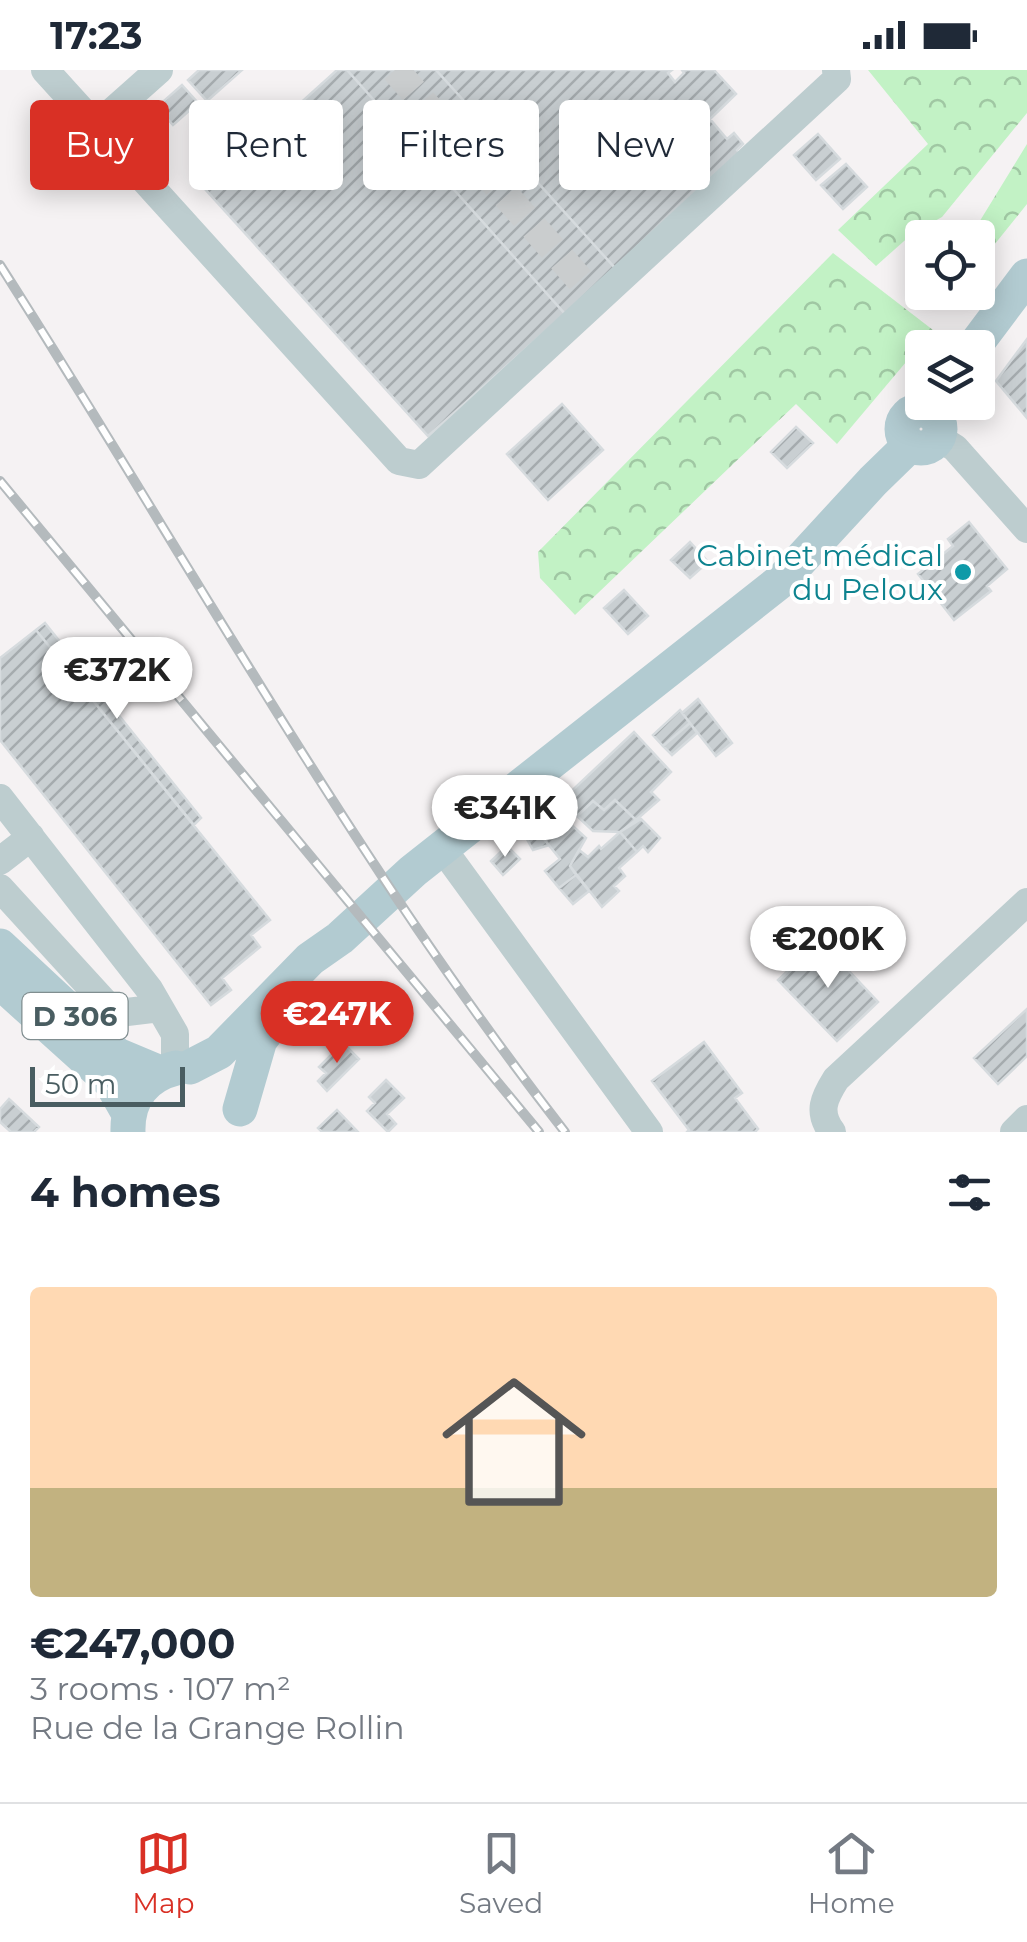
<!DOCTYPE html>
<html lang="en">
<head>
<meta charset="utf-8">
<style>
	:root { --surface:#fff; --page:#f2f2f3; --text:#1f2937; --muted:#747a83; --line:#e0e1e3; --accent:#d93025 }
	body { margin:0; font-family:Montserrat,sans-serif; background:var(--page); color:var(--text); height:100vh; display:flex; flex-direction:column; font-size:38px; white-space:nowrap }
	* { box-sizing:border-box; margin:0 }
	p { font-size:32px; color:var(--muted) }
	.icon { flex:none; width:55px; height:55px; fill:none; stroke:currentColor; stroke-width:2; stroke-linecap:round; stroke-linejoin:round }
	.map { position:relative; height:1062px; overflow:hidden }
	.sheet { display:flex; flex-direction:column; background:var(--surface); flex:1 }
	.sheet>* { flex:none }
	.banner { position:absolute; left:30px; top:30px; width:968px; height:90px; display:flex; gap:20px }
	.buttons { position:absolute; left:905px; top:150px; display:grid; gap:20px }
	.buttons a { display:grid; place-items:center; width:90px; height:90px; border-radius:10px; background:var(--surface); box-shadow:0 5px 25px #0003; font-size:50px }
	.scale { position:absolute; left:30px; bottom:25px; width:155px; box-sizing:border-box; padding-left:10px; border:5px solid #495d61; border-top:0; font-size:28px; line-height:35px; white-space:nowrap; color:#495d61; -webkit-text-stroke:8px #fff; paint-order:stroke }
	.price { position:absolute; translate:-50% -85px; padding:0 22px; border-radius:35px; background:#fff; color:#222; font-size:32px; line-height:65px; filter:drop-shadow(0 2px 5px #0008) }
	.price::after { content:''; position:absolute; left:50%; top:60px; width:30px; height:22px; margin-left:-15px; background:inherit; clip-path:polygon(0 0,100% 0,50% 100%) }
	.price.current { background:var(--accent); color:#fff }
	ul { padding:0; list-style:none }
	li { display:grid; align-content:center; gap:20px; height:530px; padding:0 30px }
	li+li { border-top:2px solid var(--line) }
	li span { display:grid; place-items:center; height:310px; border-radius:10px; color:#555 }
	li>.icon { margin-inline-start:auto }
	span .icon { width:180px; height:180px; fill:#fffc; stroke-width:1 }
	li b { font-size:42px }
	h2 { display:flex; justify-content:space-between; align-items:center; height:120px; padding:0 30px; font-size:42px }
	.chip { padding:0 35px; border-radius:10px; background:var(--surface); box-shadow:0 5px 25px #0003; font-size:35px; line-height:90px }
	.chip.current { background:var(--accent); color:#fff }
	.status { display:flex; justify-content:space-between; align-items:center; height:70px; padding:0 50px; background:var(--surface); direction:ltr }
	.status svg { height:28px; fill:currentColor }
	.dock { display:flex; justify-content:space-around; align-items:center; height:140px; border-top:2px solid var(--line); background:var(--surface); font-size:28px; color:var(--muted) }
	.dock a { display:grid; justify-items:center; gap:5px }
	.dock .current { color:var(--accent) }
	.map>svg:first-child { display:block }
	.forest { fill:url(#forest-crowns) }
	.building { fill:url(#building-hatch); stroke:#d6dbde; stroke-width:2.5 }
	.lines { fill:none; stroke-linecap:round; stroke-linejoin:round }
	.minor-tunnel { stroke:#cacdce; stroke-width:28; stroke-dasharray:28 14; stroke-linecap:butt }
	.minor { stroke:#bdcdcf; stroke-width:28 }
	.major { stroke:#b2cbd1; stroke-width:35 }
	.rail-casing { stroke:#b4babd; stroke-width:10 }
	.rail { stroke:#fff; stroke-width:6; stroke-dasharray:19; stroke-linecap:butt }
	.culture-dot { fill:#0f9aa8; stroke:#fff; stroke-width:4 }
	.labels { text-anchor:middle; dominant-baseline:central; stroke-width:8; stroke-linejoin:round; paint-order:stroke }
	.shield { fill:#fff; stroke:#808e90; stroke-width:2.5 }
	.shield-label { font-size:28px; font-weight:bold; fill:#495d61 }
	.culture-label { font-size:30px; fill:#0d838f; stroke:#fff; text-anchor:end }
</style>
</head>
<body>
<div class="status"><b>17:23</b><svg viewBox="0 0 49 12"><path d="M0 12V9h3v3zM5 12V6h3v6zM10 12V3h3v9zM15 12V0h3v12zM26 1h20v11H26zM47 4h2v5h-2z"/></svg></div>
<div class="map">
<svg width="1027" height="1062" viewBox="0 0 1027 1062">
	<defs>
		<pattern id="forest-crowns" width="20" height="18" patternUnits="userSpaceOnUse" patternTransform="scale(2.5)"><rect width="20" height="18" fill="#c2f2c5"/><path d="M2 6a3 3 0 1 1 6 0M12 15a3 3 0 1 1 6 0" fill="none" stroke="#a0c7a3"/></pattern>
		<pattern id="building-hatch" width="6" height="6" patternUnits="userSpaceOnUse" patternTransform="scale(2.5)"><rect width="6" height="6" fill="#c9cfd2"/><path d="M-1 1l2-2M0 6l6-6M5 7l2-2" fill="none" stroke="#a5abae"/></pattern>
	</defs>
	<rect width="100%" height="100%" fill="#f5f2f3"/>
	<path class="forest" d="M868,0H1027V43L942,147L912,164L876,196L838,160L928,74Z
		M1027,74V134L978,195V168L970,167Z
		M833,183L933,260L837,374L796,334L575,545L540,508L538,482Z"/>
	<path class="building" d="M199,0H242L207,31L188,10Z
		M337,0H347L565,244L428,366L205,119Z
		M347,0H436L615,198L565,244Z
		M436,0H672L668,3L675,12L684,3L682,0H714L736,24L710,49L727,69L734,63L743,74L737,80L741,85L615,198Z
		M182,15L198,33L173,55L157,37Z
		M818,64L840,89L816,110L794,85Z
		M846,94L867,117L843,139L821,115Z
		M1027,269V348L996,311Z
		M562,334L603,380L548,430L507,384Z
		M796,357L813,373L787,398L771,382Z
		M969,452L1007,499L987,516L991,521L954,550L918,504L953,476L948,469Z
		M690,472L708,492L690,508L671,490Z
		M624,520L648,546L628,564L604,538Z
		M45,553L201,748L194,755L36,560Z
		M36,560L270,850L251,865L260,877L222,908L231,920L211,935L0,670V588Z
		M698,629L732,673L716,686L682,643Z
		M680,640L690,653L663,676L653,665Z
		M690,653L697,663L672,685L663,676Z
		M634,662L671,702L651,722L659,730L636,750L615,730L604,740L593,731L577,746L561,731Z
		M615,730L636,750L620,762L593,761L577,746L593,731L604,740Z
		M554,739L586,768L570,796L576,805L559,818L545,801L560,789L535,758Z
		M641,749L660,768L648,782L643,776L637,782L620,762Z
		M532,754L535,758L549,775L533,780L523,762Z
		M620,762L637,782L619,798L625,806L614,816L619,821L602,837L570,796L579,780L588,787L599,776L601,779Z
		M507,776L520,789L503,805L491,791Z
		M576,805L589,821L573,834L559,818Z
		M820,870L878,932L837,971L778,910Z
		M1027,939V986L998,1014L974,988Z
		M704,972L742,1023L735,1028L758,1059L755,1062H687L689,1060L652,1011Z
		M343,973L359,989L327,1021L318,1011L326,1003L319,997Z
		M386,1010L404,1028L387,1044L396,1054L388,1062L367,1041L375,1033L369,1027Z
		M9,1029L39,1057L34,1062H11L0,1052V1039Z
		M337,1040L358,1062H322L318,1058Z"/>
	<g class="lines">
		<path class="minor-tunnel" d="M395,0L590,221"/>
		<path class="minor" d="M45,0L399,391L419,395L837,9L836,0
			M96,56L159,0
			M939,368L955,378L1027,459
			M0,728L149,919L175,964V998
			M442,778L649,1062
			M0,791L31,767
			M0,818L106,934L127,942L160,938
			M832,1062C817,1042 824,1028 836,1009L1027,832
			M1014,1062L1027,1049"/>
		<path class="major" d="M973,278L1027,206
			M902 359a19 19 0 1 1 38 0a19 19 0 1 1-38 0Z
			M0,876L117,985L160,1003
			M0,912L111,1012L128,1042
			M190,997L219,982L310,889L340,868L413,801L782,510L873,411L910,375
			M240,1039L260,970L286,936
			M128,1062C127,1029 144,1006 176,998"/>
		<defs>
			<path id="rail" d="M0,195C186,486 352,789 565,1062
				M0,411L539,1062"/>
		</defs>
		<use href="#rail" class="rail-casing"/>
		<use href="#rail" class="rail"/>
	</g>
	<circle class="culture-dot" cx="963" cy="502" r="10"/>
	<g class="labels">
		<rect class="shield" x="22.5" y="923" width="105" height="46" rx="8"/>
		<g class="shield-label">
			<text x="75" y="946">D 306</text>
		</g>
		<g class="culture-label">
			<text x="943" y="485">Cabinet médical<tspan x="943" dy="34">du Peloux</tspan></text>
		</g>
	</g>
</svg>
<div class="buttons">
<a><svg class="icon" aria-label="locate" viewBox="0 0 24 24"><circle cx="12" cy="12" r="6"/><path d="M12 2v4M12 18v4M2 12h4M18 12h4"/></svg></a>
<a><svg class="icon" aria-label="layers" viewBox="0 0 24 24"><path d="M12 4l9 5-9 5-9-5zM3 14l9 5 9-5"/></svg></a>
</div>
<div class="scale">50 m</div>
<b class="price" style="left:117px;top:652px">€372K</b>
<b class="price" style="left:505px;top:790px">€341K</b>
<b class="price" style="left:828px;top:921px">€200K</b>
<b class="price current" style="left:337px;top:996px">€247K</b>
<div class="banner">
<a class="chip current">Buy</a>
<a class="chip">Rent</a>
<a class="chip">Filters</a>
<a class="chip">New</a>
</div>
</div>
<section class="sheet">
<h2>4 homes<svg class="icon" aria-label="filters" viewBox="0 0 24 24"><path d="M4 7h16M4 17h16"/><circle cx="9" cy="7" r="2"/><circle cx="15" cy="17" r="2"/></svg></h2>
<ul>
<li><span style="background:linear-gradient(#ffd9b3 65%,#c2b280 0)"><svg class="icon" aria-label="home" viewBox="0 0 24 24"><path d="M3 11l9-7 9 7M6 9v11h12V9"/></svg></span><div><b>€247,000</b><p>3 rooms · 107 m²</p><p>Rue de la Grange Rollin</p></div></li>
</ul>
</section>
<nav class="dock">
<a class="current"><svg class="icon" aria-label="map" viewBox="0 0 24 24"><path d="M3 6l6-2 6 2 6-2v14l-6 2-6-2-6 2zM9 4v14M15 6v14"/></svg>Map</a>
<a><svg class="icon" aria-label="saved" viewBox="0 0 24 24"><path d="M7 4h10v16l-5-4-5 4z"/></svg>Saved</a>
<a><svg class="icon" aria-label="home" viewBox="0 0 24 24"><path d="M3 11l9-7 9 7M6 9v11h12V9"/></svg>Home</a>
</nav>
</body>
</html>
